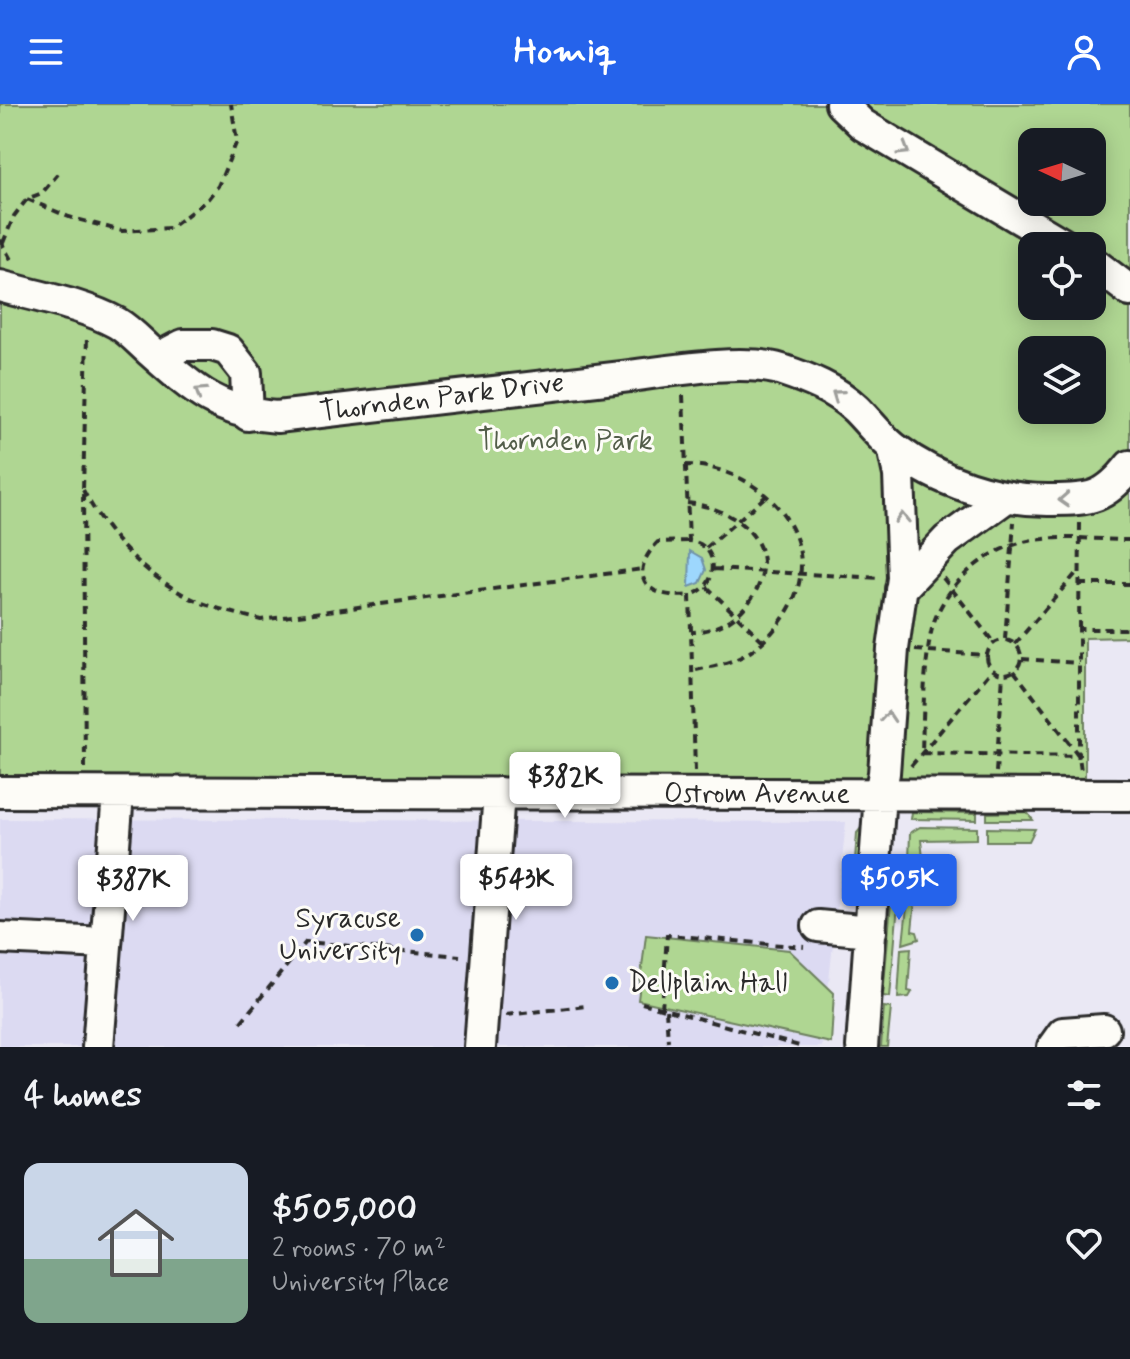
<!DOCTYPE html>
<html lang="en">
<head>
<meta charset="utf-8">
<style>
	:root { --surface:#171b24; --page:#242831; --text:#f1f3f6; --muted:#9ea1a6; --line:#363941; --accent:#2563eb }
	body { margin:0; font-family:Mynerve,sans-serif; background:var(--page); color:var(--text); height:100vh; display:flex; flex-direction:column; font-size:30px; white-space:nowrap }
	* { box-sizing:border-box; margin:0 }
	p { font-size:26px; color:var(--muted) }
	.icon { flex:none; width:44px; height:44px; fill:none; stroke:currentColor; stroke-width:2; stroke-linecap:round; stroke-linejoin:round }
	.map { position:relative; height:943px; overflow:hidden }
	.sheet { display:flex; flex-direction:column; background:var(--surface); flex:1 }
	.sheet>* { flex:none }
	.needle { width:52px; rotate:274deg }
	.fabs { position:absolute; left:1018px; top:24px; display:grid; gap:16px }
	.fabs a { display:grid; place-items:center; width:88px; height:88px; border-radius:16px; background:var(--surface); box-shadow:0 4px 20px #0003; font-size:40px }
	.price { position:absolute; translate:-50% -68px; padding:0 18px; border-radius:8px; background:#fff; color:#222; font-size:26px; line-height:52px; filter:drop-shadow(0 2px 4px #0008) }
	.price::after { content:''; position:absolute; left:50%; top:48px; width:24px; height:18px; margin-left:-12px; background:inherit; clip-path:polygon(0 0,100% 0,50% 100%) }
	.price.active { background:var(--accent); color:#fff }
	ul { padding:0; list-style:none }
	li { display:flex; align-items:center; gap:24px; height:200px; padding:0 24px }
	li+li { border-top:2px solid var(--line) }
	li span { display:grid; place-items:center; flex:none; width:224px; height:160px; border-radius:16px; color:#555 }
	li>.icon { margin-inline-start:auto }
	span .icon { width:96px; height:96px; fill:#fffc; stroke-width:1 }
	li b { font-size:34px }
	h2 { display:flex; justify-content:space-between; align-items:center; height:96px; padding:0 24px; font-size:34px }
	header { display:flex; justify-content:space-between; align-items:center; height:104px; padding:0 24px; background:var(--accent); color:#fff; font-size:36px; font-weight:700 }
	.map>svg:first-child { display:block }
	.built { fill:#dcdaf2 }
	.green { fill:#afd692; stroke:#6d805e; stroke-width:2; fill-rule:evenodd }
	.water { fill:#9dd7fd; stroke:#6f92a9; stroke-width:2 }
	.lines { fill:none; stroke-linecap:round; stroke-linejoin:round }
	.minor-casing { stroke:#2b2b2b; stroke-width:36 }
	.path { stroke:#2b2b2b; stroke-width:4; stroke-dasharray:8 6; stroke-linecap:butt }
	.minor { stroke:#fdfcf7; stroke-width:30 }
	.oneway { stroke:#9e9e9b }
	.poi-dot { fill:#1f6fb2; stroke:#fdfcf7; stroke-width:3 }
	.labels { text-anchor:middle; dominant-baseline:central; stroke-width:6; stroke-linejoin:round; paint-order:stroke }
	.street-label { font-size:28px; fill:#2b2b2b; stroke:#fdfcf7 }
	.park-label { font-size:28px; fill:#535e4a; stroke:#fdfcf7 }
	.poi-label { font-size:28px; fill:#2b2b2b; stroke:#fdfcf7; text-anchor:end }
</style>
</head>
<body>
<header><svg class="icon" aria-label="menu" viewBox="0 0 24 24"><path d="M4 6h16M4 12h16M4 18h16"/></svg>Homiq<svg class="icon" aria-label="person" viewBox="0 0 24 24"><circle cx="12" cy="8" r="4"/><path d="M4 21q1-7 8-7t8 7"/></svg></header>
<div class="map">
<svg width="1130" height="943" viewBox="0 0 1130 943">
	<rect width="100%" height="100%" fill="#eae8f4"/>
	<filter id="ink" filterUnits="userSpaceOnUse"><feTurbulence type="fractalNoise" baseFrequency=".0125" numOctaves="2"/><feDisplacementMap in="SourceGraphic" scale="16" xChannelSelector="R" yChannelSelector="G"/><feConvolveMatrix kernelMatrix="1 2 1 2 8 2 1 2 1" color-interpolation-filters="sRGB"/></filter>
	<g filter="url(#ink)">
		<path class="built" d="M0,715L846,718L822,943H0Z"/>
		<path class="green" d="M0,0H1130V533L1085,534V675H1080V680L916,675H0ZM1032,38H1092V98H1032ZM1032,142H1092V202H1032ZM1032,246H1092V306H1032Z
			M912,708L977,709V716L911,715Z
			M1027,708L1033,716H987V709Z
			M862,723H866L859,794L852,795L857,729Z
			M920,723L977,724V735L921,736L923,754L920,756H909L910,729Z
			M987,724L1035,725L1029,737H987Z
			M894,765H901L890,893L883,892Z
			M911,766H921L920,776L917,777L912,827L917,828L919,835L903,840Z
			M646,831L789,846L834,889L831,939L638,896Z
			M911,844L908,887L912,888L909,893L898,894L901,845Z
			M884,903L891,904L887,943H881Z"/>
		<path class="water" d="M690,447L702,454L706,466L700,479L689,483Z"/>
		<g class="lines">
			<defs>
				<path id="minor" d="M841,0L863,21L1066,142
					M1092,158L1130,187
					M0,182C38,193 82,200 117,219C129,226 140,238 150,247C193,285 218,309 277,313C389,300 501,287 614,274C657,269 742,253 782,266C809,275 835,285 856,305C869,318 880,333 894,344C939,378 996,397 1052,396C1091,396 1105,394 1130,362
					M158,254L183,241H212L228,246L246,269L248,311
					M901,485L947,436L1005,394
					M0,688L1130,691
					M818,822L871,827
					M0,834L105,839
					M98,943L118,690
					M480,943L499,689
					M862,943L880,690L884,669L893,545L903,474L899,371L893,343
					M1053,943L1063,929L1104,926"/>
			</defs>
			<use href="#minor" class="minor-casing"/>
			<path class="path" d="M27,95L69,113L122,127L170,124L207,96L218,82L237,37L231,0
				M0,136L13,159
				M3,139L14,112L27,95L42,89L58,70
				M683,291L689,437C721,440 720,484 690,491L695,667
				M685,361C760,361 832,435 787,508C776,526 762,541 745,551C729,560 709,563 692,567
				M83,386C105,428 138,464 179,488C203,502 234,509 261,516L643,465
				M687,399C739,404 788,445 749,498C735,517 714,527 691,528
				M1130,436C1102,436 1072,432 1044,435C996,438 953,470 935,515C924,543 923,616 922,649L1079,652V525H1130
				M688,437L658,438C625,472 648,496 690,491
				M706,444L766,392
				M714,465L880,474
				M943,474L994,539
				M1080,480H1130
				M707,483L764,538
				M1079,525L1080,419
				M1005,535L1014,418
				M987 553a17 17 0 1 1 34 0a17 17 0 1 1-34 0Z
				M1015,540L1079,466
				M915,546L986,551
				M1022,555L1079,559
				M1014,567L1079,652L1081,667
				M911,662L992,566
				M85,664L83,386L87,233
				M996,668L1003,571
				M642,899L803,943
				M662,905L667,831L804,843
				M666,906L668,937
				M506,911L586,902
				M241,918L306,838L460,852"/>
			<use href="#minor" class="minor"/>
		</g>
		<defs><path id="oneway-chevron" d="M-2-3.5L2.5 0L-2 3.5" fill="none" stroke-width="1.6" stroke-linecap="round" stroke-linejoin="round" transform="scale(2)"/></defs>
		<g class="oneway">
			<use href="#oneway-chevron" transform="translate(904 46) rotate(31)"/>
			<use href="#oneway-chevron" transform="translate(200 288) rotate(-147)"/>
			<use href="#oneway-chevron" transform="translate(837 291) rotate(-145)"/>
			<use href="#oneway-chevron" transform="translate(1064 396) rotate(177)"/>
			<use href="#oneway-chevron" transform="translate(902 414) rotate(-92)"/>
			<use href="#oneway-chevron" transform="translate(888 613) rotate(-86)"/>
		</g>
	</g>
	<g class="poi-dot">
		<circle cx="417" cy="831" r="8"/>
		<circle cx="612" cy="879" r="8"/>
	</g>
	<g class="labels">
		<g class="street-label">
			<text transform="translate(442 294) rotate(-7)">Thornden Park Drive</text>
			<text x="757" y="690">Ostrom Avenue</text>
		</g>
		<g class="park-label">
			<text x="565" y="337">Thornden Park</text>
		</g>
		<g class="poi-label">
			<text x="401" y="815">Syracuse<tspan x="401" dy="32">University</tspan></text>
			<text x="628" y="879" text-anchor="start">Dellplain Hall</text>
		</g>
	</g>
</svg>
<div class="fabs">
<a><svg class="needle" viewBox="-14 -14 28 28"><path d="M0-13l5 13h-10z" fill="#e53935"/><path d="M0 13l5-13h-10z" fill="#9ea1a6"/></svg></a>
<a><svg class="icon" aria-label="locate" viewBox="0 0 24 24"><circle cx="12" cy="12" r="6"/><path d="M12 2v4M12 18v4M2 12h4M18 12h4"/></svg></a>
<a><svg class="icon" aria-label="layers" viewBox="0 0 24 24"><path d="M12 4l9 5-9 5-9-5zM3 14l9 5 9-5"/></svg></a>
</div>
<b class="price" style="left:565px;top:716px">$382K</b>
<b class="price" style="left:516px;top:818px">$543K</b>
<b class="price active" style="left:899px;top:818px">$505K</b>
<b class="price" style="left:133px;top:819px">$387K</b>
</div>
<section class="sheet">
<h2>4 homes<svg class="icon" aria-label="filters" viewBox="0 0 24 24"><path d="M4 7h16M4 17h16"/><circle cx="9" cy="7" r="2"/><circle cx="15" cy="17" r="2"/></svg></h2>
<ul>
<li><span style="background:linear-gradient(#c9d6e8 60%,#7fa58c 0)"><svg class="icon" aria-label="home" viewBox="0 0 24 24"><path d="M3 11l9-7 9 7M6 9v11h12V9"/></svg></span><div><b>$505,000</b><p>2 rooms · 70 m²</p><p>University Place</p></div><svg class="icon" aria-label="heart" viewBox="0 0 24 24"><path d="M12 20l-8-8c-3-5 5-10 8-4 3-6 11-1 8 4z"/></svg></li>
</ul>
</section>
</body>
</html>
